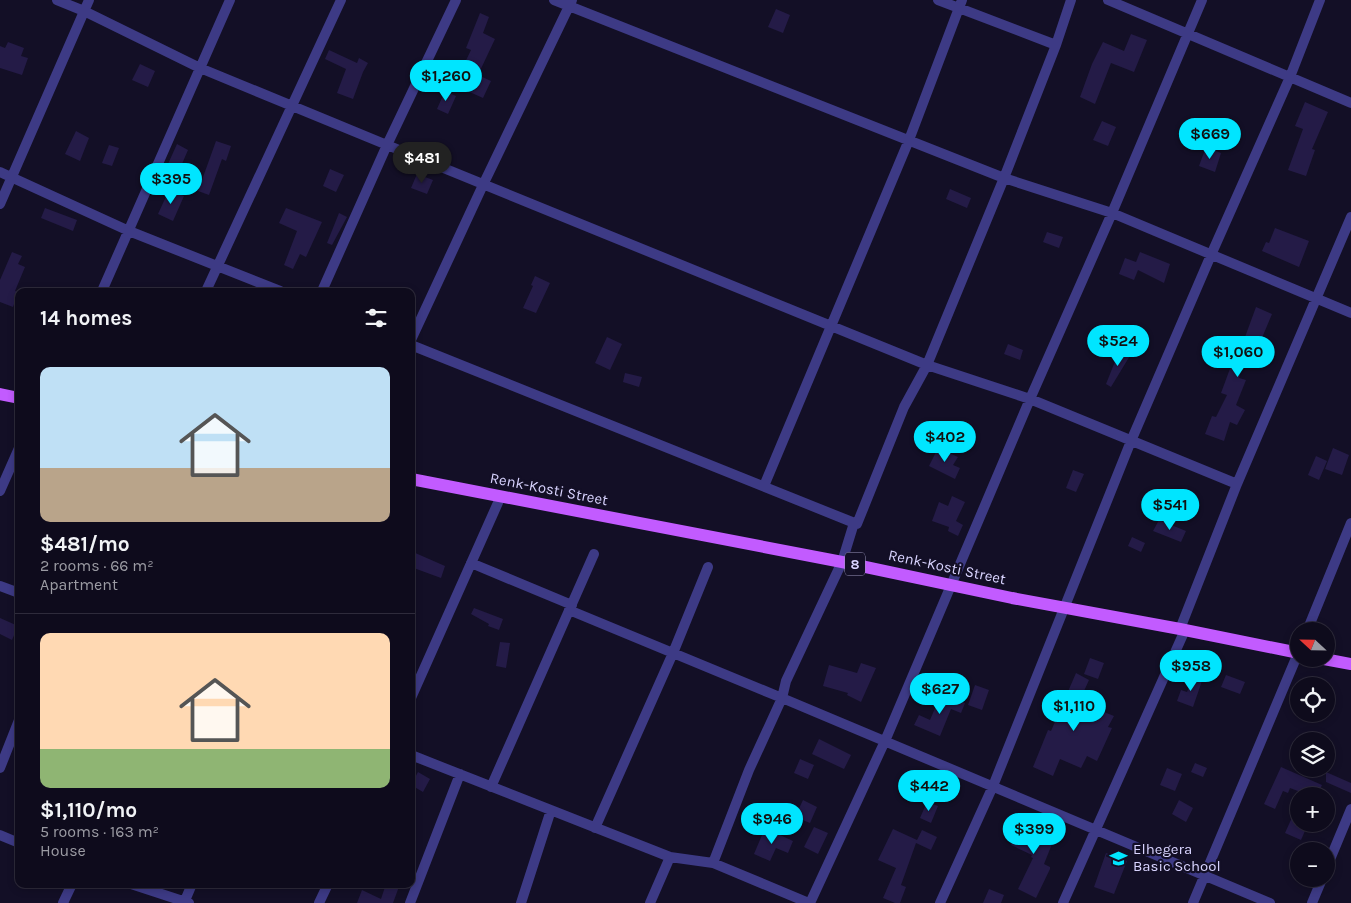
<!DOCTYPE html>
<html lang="en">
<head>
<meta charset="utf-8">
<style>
	:root { --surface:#0e0b1c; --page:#171425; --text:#f1f3f6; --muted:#9b9ba3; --line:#2e2b3b; --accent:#00e5ff }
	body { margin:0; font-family:Karla,sans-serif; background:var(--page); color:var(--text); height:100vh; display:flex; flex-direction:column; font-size:19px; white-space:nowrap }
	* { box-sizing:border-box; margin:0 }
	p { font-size:16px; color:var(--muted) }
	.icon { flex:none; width:28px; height:28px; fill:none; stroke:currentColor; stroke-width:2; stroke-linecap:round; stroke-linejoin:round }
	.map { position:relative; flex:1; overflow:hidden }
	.side { position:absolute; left:15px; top:288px; width:400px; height:600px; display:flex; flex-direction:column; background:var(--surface); border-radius:10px; box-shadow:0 2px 8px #0003,0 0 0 1px var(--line) }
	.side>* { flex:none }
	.needle { width:32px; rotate:292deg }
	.buttons { position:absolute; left:1290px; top:622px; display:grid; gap:10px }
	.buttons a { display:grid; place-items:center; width:45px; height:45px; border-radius:50%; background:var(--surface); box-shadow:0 2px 8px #0003,0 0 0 1px var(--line); font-size:25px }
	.price { position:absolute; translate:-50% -42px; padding:0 11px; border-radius:18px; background:var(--accent); color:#111; font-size:16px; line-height:32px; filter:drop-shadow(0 1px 2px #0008) }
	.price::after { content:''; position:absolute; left:50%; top:30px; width:15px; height:11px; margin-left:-8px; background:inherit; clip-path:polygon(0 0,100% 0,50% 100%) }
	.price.on { background:#222; color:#fff }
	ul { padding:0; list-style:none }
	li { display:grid; align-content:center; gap:10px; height:265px; padding:0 25px }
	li+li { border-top:1px solid var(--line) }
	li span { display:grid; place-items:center; height:155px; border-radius:10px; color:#555 }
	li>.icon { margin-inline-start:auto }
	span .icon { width:90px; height:90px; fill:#fffc; stroke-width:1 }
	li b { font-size:21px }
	h2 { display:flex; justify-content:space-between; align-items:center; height:60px; padding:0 25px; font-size:21px }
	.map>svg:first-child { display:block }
	.building { fill:#241b47 }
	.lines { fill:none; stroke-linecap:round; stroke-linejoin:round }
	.minor { stroke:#3d3a85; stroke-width:10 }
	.primary { stroke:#c25bff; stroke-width:12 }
	.labels { text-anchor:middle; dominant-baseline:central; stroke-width:4.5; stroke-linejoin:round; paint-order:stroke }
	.shield { fill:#130f26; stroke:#9e99be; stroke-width:1 }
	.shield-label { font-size:14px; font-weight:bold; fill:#d9d4ff }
	.street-label { font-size:15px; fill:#d9d4ff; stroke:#130f26 }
	.poi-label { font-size:15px; fill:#d9d4ff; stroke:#130f26; text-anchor:start }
</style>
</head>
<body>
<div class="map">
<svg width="1351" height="903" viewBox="0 0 1351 903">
	<rect width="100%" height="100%" fill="#130f26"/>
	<path class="building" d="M776,9L790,15L783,33L768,27Z
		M480,13L489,17L483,33L495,39L478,75L491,81L483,98L454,85L471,50L466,48Z
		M1131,34L1147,40L1134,72L1111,63L1095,104L1080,97L1092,64L1103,42L1124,51Z
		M8,42L24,48L21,56L28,58L22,75L0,68V46L5,48Z
		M329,50L357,63L359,58L368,63L363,72L353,99L337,93L346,69L325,59Z
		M140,64L155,71L148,87L132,80Z
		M445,91L456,96L448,114L437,109Z
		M1305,102L1328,112L1312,149L1315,150L1306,176L1288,170L1303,129L1295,126Z
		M1102,121L1116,127L1108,146L1093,140Z
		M76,131L89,138L80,161L65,154Z
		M216,141L231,146L226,161L222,159L209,195L198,191Z
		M177,144L188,150L175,180L163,175Z
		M109,145L119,148L112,166L102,163Z
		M1206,147L1221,153L1215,172L1199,166Z
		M330,169L344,175L336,192L323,186Z
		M417,174L433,180L427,194L411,188Z
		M950,189L971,198L967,208L946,199Z
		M169,190L184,196L173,221L158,214Z
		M45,208L77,220L73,231L41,218Z
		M286,208L322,222L306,257L300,254L293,269L284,265L297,231L279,223Z
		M339,213L347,217L332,245L327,243Z
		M1275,228L1309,241L1299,267L1262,251L1266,242L1269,243Z
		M1047,232L1063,237L1059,248L1043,242Z
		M12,252L22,256L18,264L25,267L15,291L18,292L13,307L0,302V280Z
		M1140,252L1170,264L1164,283L1138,270L1134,280L1119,274L1125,258L1136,262Z
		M535,276L550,283L536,313L523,308L533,286L531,285Z
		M1256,307L1272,314L1259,345H1260L1256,355L1247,351L1239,378L1246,380L1236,405L1245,410L1237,425L1230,422L1224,441L1205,434L1212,416L1216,417L1227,395L1221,393L1231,366L1241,348Z
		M607,337L622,344L610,370L595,363Z
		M1008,344L1023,350L1020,360L1004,354Z
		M1120,349L1131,354L1111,387L1106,384Z
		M625,373L642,377L639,387L623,382Z
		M938,448L958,457L953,465L960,468L955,479L929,466Z
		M1333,448L1349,455L1342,475L1325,469Z
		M1316,456L1327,461L1319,480L1308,475Z
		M1073,470L1084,474L1076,492L1066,488Z
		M952,496L965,502L956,521L963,525L958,536L948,531L949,527L932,521L939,502L948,506Z
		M1159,520L1186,531L1181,542L1153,531Z
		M1132,537L1145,543L1141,552L1128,546Z
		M413,552L445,566L441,578L411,567V558Z
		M474,608L503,619L499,630L488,626L489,624L471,614Z
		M0,618L18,626L12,640L0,634Z
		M500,642L510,643L506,668L496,666Z
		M1090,658L1104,663L1098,679L1084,674Z
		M861,663L876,668L861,702L847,695L848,693L823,686L829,665L857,673Z
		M1076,673L1089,680L1079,702L1114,716L1108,727L1112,728L1097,761L1087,756L1081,768L1060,759L1053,776L1033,767L1048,730L1051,731Z
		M1194,674L1203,678L1193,707L1177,701L1181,690L1187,692Z
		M1226,675L1245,682L1240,694L1221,687Z
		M975,685L989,690L982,710L968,705Z
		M941,694L965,703L961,713L951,709L940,736L914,725L919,715L930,720Z
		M819,739L851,755L844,769L812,754Z
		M800,759L814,765L808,779L794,773Z
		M1195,763L1207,768L1203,777L1191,772Z
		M1281,767L1322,785L1317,796H1311L1290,788L1288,793L1283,791L1275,809L1264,804Z
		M1167,768L1182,774L1175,791L1160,785Z
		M418,772L430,779L423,792L411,785Z
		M1326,772L1351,783V793L1326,782Z
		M803,800L817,807L810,823L795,817Z
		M1179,800L1193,808L1186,822L1172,814Z
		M927,802L938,806L931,823L920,818Z
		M1299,802V824H1308L1301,840L1285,833Z
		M1023,819L1039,826L1038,829L1056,834L1044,864L1050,867V869L1036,898L1018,889L1033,858L1031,857L1032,855L1011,845Z
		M814,827L828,833L818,854L804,847Z
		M765,828L793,841L788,853L776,848L770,861L754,854Z
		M893,829L917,840L922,830L937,837L931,850L916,843L901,885L906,887L900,903H895L883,898L896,868L878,860Z
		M1106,853L1127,861L1114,894L1094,887Z
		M386,884H400L393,903H357L362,890L381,899Z
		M989,889L1004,895L1001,903H983Z"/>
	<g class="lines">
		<path class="minor" d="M57,0L84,11L200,68L387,145L927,365L1030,399L1237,484
			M554,0L1004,178L1112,213L1351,313
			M938,0L1056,45
			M1108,0L1351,103
			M0,172L129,231L280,291
			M0,204L89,0
			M102,291L230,0
			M206,291L341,0
			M322,291L387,145L456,0
			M411,340L483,185L572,0
			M411,345L857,524
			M764,486L909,140L962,0
			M0,491L19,448
			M471,563L572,605
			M0,586L19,593
			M569,610L782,698L1270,903
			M1180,629L1237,484L1351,217
			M1307,631L1351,523
			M411,698L501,496
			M411,755L670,857L713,863L809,903
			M0,768L19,720
			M491,787L594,554
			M595,828L673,653L708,567
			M0,835L19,843
			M713,863L749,770L782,698L786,681L842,562L854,523L857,524L904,407L927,365L1004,178L1056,45L1071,0
			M1326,869L1351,809
			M131,884L189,903
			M63,903L72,884
			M184,903L192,884
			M319,903L328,884
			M410,903L460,774
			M521,903L551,810
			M650,903L670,857
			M810,903L885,741L1030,399L1112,213L1202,0
			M940,903L993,786L1131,441L1211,255L1290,77L1320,0
			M1063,903L1185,630
			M1193,903L1299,651
			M1312,903L1322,879"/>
		<path class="primary" d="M0,394L19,398
			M411,479L842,562L1012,598L1180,629L1299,653
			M1324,659L1351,664"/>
	</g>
	<defs>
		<symbol id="school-bare" viewBox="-9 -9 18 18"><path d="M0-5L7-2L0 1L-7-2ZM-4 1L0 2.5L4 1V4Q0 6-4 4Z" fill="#00e5ff" stroke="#130f26" stroke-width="2.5" paint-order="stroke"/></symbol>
	</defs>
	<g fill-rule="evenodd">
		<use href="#school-bare" x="1106" y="846" width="25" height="25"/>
	</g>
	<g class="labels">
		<rect class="shield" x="845" y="552.5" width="20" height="23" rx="4"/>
		<g class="shield-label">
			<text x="855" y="564">8</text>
		</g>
		<g class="street-label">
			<text transform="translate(549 489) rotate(11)">Renk-Kosti Street</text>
			<text transform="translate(947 567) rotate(12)">Renk-Kosti Street</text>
		</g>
		<g class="poi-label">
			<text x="1133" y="849">Elhegera<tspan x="1133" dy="17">Basic School</tspan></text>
		</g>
	</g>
</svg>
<div class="buttons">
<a><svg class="needle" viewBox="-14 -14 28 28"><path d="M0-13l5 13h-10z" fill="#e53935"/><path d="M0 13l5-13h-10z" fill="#9b9ba3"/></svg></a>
<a><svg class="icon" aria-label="locate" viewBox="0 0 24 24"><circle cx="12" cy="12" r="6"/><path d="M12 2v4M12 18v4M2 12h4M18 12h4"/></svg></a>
<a><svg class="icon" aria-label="layers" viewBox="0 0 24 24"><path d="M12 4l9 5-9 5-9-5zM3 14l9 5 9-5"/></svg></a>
<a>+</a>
<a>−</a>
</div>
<b class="price" style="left:446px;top:102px">$1,260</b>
<b class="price" style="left:1210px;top:160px">$669</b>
<b class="price on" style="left:422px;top:184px">$481</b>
<b class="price" style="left:171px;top:205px">$395</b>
<b class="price" style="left:1118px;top:367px">$524</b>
<b class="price" style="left:1238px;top:378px">$1,060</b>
<b class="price" style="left:945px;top:463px">$402</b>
<b class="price" style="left:1170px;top:531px">$541</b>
<b class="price" style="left:1191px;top:692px">$958</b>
<b class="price" style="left:940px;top:715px">$627</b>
<b class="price" style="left:1074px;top:732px">$1,110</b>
<b class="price" style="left:929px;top:812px">$442</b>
<b class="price" style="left:772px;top:845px">$946</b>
<b class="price" style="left:1034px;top:855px">$399</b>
<section class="side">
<h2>14 homes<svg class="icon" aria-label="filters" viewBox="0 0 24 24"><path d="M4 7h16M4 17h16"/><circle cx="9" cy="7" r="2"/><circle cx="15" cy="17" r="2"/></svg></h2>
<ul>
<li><span style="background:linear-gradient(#bfe0f5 65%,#b9a48a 0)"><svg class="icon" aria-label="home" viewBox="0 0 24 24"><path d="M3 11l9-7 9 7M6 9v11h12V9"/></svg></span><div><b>$481/mo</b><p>2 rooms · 66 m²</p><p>Apartment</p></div></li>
<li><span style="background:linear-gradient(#ffd9b3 75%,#8fb573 0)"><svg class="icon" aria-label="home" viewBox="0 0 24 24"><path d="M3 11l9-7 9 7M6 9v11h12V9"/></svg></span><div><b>$1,110/mo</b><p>5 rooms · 163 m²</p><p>House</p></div></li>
</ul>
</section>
</div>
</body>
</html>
